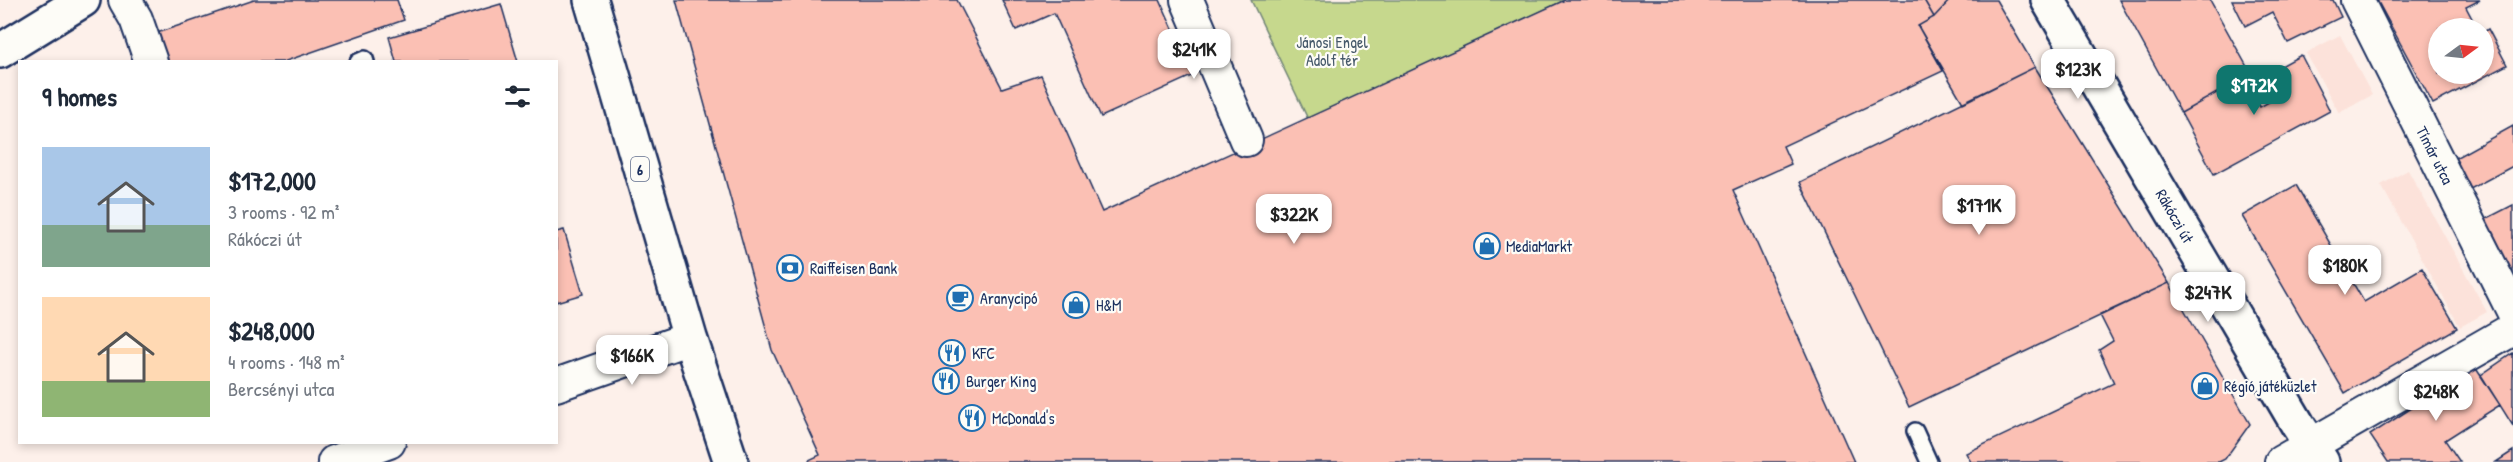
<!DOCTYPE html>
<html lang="en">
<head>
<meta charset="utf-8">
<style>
	:root { --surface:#fff; --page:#f6f6f7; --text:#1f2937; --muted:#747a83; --accent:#0f766e }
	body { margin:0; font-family:"Patrick Hand",sans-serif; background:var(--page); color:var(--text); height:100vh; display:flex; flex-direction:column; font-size:22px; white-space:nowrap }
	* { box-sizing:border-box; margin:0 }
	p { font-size:20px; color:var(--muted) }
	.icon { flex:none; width:33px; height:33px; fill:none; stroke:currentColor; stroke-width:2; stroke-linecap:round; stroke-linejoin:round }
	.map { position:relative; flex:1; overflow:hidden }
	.drawer { position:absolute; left:18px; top:60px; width:540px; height:384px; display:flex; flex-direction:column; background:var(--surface); border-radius:0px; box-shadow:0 3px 9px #0003 }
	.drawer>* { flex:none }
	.needle { width:39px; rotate:75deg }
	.buttons { position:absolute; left:2428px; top:18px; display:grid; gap:12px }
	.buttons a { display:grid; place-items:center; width:66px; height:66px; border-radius:50%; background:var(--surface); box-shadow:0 3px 9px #0003; font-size:30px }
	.price { position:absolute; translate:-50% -51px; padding:0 14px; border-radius:12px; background:#fff; color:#222; font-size:20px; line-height:39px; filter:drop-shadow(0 2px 3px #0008) }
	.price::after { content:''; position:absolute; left:50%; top:36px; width:18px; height:14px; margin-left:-9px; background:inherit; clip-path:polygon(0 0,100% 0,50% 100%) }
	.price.on { background:var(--accent); color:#fff }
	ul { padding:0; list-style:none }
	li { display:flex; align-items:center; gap:18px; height:150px; padding:0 24px }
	li span { display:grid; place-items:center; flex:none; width:168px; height:120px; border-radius:0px; color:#555 }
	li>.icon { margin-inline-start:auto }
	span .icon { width:72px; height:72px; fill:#fffc; stroke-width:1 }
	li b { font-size:26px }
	h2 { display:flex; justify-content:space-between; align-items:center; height:72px; padding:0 24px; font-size:26px }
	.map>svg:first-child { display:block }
	.built { fill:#fce2da }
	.green { fill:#c6d88d; stroke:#708476; stroke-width:1.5 }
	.building { fill:#fbc0b4; stroke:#1b2f5e; stroke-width:1.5 }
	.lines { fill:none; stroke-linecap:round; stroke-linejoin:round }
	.lane-casing { stroke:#1b2f5e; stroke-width:20 }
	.street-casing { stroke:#1b2f5e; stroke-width:36 }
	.secondary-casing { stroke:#1b2f5e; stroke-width:38 }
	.primary-casing { stroke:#1b2f5e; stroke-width:38 }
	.lane { stroke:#fdfcf7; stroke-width:15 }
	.street { stroke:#fdfcf7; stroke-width:32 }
	.secondary { stroke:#fdfcf7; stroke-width:33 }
	.primary { stroke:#fdfcf7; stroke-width:33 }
	.labels { text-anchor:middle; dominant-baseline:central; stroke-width:4.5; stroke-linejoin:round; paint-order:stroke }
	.shield { fill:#fdfcf7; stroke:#5f6c8c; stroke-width:1.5 }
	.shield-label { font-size:15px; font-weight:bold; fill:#1b2f5e }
	.park-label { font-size:16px; fill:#46596a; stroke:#fdfcf7 }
	.street-label { font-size:16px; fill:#1b2f5e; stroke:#fdfcf7 }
	.poi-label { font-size:16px; fill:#1b2f5e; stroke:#fdfcf7; text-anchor:start }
</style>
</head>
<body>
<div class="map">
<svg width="2513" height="462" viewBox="0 0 2513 462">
	<rect width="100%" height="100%" fill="#fdf0ea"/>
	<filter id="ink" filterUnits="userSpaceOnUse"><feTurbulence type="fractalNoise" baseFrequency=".0167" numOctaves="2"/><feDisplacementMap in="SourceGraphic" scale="12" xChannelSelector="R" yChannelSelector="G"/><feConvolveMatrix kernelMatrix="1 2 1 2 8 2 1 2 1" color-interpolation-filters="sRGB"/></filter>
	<g filter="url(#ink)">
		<path class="built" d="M2340,35L2372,95L2339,113L2306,53Z
			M2408,170L2487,312L2460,327L2381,185Z"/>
		<path class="green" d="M1251,0H1565L1308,119Z"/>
		<path class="building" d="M254,0H397L404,20L283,62H160L151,35Z
			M676,0H957L1002,88L1041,75L1102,212L1565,0H1924L1934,17L1918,26L1943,71L1783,146L1791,164L1733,190L1854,462H810L809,460L820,455L772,350Z
			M1002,0H1160L1194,75L1101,117L1054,13L1016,30Z
			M1924,0H1950L1934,17Z
			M1950,0H1996L2035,67L1963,103L1918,26L1934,17Z
			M2119,0H2210L2251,74L2181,113Z
			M2232,0H2333L2341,17L2288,43L2272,12L2245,26Z
			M2377,0H2480L2466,7L2477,28H2439V74H2484V32L2488,29L2507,65L2433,104Z
			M501,4L518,62H396L389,37Z
			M2301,55L2330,111L2214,174L2181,113L2245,77L2260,107L2285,93L2272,71Z
			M2035,67L2169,283L1909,407L1800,182Z
			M2513,126V166L2461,194L2446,163Z
			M2296,185L2364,302L2422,268L2457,328L2345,393L2242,216Z
			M2513,205V289L2476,224Z
			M564,230L583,294L556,302V232Z
			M2169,283L2250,424L2225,459L2219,462H1971L1966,453L2114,383L2099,350L2113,341L2100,315Z
			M2513,353V426L2481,375Z
			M2475,367L2500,405L2445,440L2460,462H2388L2370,435Z
			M2513,451V462H2496Z"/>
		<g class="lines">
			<defs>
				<path id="lane" d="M358,62L365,59L366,62
					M1915,431L1929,462"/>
				<path id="street" d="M125,0L136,19L151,62
					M1187,0L1246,140
					M2357,0L2513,311
					M556,385L690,338
					M334,462L389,442
					M2281,462L2513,329"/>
				<path id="secondary" d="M2048,0L2298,425L2322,462
					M0,51L83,0"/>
				<path id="primary" d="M591,0L690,338L731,462"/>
			</defs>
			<use href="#lane" class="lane-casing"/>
			<use href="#street" class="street-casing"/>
			<use href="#secondary" class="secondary-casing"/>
			<use href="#primary" class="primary-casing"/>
			<use href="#lane" class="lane"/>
			<use href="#street" class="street"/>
			<use href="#secondary" class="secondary"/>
			<use href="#primary" class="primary"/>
		</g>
	</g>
	<defs>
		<symbol id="shop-ring" viewBox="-11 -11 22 22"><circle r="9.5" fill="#fdfcf7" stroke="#1f6fb2" stroke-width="1.5"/><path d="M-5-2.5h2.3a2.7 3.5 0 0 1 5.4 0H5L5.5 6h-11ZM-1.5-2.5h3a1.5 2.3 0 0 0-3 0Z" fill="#1f6fb2"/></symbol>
		<symbol id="bank-ring" viewBox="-11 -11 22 22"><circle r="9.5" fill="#fdfcf7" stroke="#1f6fb2" stroke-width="1.5"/><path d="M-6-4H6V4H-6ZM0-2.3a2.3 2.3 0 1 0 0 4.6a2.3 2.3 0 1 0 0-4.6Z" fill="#1f6fb2"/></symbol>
		<symbol id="cafe-ring" viewBox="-11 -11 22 22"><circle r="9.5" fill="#fdfcf7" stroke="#1f6fb2" stroke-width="1.5"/><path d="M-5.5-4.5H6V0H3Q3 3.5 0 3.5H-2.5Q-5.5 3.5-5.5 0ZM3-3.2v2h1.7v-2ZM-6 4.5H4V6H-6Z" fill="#1f6fb2"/></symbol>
		<symbol id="restaurant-ring" viewBox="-11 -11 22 22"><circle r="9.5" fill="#fdfcf7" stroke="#1f6fb2" stroke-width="1.5"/><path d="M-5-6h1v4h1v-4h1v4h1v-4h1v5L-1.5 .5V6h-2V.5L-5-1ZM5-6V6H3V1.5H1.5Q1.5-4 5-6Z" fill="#1f6fb2"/></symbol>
	</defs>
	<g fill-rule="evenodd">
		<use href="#shop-ring" x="1472" y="231" width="30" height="30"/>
		<use href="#bank-ring" x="775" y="253" width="30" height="30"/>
		<use href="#cafe-ring" x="945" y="283" width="30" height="30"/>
		<use href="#shop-ring" x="1061" y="290" width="30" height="30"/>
		<use href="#restaurant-ring" x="937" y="338" width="30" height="30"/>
		<use href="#restaurant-ring" x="931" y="366" width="30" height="30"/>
		<use href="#shop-ring" x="2190" y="371" width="30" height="30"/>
		<use href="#restaurant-ring" x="957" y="403" width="30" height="30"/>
	</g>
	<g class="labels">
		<rect class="shield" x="631" y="157" width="18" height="24" rx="4.5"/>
		<g class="shield-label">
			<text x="640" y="169">6</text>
		</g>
		<g class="park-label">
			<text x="1332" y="42">Jánosi Engel<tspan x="1332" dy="18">Adolf tér</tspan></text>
		</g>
		<g class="street-label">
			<text transform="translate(2435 155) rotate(63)">Tímár utca</text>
			<text transform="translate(2175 216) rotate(60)">Rákóczi út</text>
		</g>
		<g class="poi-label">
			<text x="1506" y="246">MediaMarkt</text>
			<text x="810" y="268">Raiffeisen Bank</text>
			<text x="980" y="298">Aranycipó</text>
			<text x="1096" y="305">H&amp;M</text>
			<text x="972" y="353">KFC</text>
			<text x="966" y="381">Burger King</text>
			<text x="2224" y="386">Régió játéküzlet</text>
			<text x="992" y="418">McDonald's</text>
		</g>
	</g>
</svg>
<div class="buttons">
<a><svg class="needle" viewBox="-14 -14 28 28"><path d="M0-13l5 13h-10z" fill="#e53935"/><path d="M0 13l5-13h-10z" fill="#747a83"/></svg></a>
</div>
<b class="price" style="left:1194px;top:80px">$241K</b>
<b class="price" style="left:2078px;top:100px">$123K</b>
<b class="price on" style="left:2254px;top:116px">$172K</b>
<b class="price" style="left:1979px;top:236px">$171K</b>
<b class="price" style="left:1294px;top:245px">$322K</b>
<b class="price" style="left:2345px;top:296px">$180K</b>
<b class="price" style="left:2208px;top:323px">$247K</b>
<b class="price" style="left:632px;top:386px">$166K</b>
<b class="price" style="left:2436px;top:422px">$248K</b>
<section class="drawer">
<h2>9 homes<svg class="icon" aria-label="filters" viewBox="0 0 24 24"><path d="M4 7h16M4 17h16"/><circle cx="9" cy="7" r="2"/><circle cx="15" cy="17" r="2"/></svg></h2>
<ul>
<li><span style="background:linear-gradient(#a9c7e8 65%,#7fa58c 0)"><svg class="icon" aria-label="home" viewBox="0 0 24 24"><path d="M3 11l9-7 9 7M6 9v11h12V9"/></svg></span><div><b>$172,000</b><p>3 rooms · 92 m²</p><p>Rákóczi út</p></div></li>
<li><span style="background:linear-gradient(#ffd9b3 70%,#8fb573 0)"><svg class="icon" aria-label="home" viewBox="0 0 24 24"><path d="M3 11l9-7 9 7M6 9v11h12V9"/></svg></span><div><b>$248,000</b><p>4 rooms · 148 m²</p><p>Bercsényi utca</p></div></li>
</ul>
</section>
</div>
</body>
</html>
